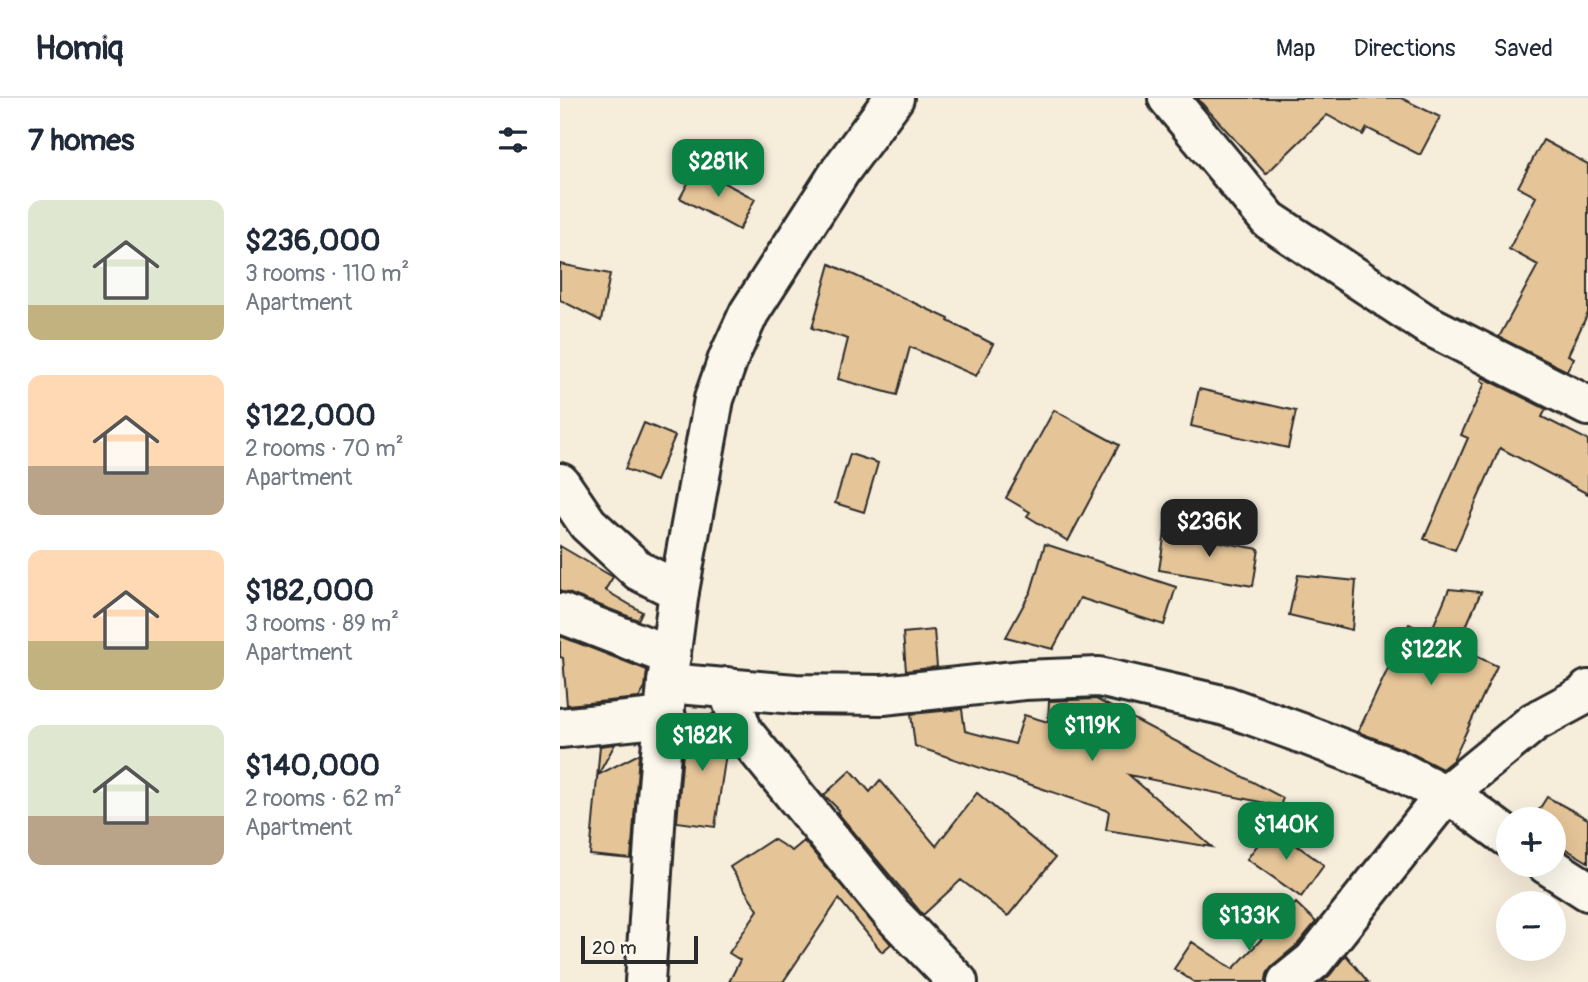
<!DOCTYPE html>
<html lang="en">
<head>
<meta charset="utf-8">
<style>
	:root { --surface:#fff; --page:#f6f6f7; --text:#1f2937; --muted:#747a83; --line:#e0e1e3; --accent:#0b8043 }
	body { margin:0; font-family:Pangolin,sans-serif; background:var(--page); color:var(--text); height:100vh; display:flex; flex-direction:column; font-size:26px; white-space:nowrap }
	* { box-sizing:border-box; margin:0 }
	p { font-size:23px; color:var(--muted) }
	.icon { flex:none; width:38px; height:38px; fill:none; stroke:currentColor; stroke-width:2; stroke-linecap:round; stroke-linejoin:round }
	.map { position:relative; flex:1; overflow:hidden }
	.drawer { display:flex; flex-direction:column; background:var(--surface); width:560px }
	.drawer>* { flex:none }
	.buttons { position:absolute; left:936px; top:709px; display:grid; gap:14px }
	.buttons a { display:grid; place-items:center; width:70px; height:70px; border-radius:50%; background:var(--surface); box-shadow:0 7px 28px #0002; font-size:35px }
	.scale { position:absolute; left:21px; bottom:18px; width:117px; box-sizing:border-box; padding-left:7px; border:4px solid #2b2b2b; border-top:0; font-size:19px; line-height:24px; white-space:nowrap; color:#2b2b2b; -webkit-text-stroke:5px #fbf7ec; paint-order:stroke }
	.price { position:absolute; translate:-50% -60px; padding:0 16px; border-radius:14px; background:var(--accent); color:#fff; font-size:23px; line-height:46px; filter:drop-shadow(0 2px 4px #0008) }
	.price::after { content:''; position:absolute; left:50%; top:42px; width:21px; height:16px; margin-left:-10px; background:inherit; clip-path:polygon(0 0,100% 0,50% 100%) }
	.price.selected { background:#222; color:#fff }
	ul { padding:0; list-style:none }
	li { display:flex; align-items:center; gap:21px; height:175px; padding:0 28px }
	li span { display:grid; place-items:center; flex:none; width:196px; height:140px; border-radius:14px; color:#555 }
	li>.icon { margin-inline-start:auto }
	span .icon { width:84px; height:84px; fill:#fffc; stroke-width:1 }
	li b { font-size:30px }
	h2 { display:flex; justify-content:space-between; align-items:center; height:84px; padding:0 28px; font-size:30px }
	header { display:flex; align-items:center; gap:42px; box-sizing:border-box; height:98px; padding:0 35px; background:var(--surface); border-bottom:2px solid var(--line) }
	header strong { font-size:33px }
	nav { display:flex; gap:38px; margin-inline-start:auto; font-size:24px }
	main { display:flex; flex:1; min-height:0 }
	.map>svg:first-child { display:block }
	.building { fill:#e5c598; stroke:#2b2b2b; stroke-width:2 }
	.lines { fill:none; stroke-linecap:round; stroke-linejoin:round }
	.minor-casing { stroke:#2b2b2b; stroke-width:44 }
	.major-casing { stroke:#2b2b2b; stroke-width:44 }
	.minor { stroke:#fbf7ec; stroke-width:38 }
	.major { stroke:#fbf7ec; stroke-width:38 }
</style>
</head>
<body>
<header>
<strong>Homiq</strong>
<nav><a>Map</a><a>Directions</a><a>Saved</a></nav>
</header>
<main>
<section class="drawer">
<h2>7 homes<svg class="icon" aria-label="filters" viewBox="0 0 24 24"><path d="M4 7h16M4 17h16"/><circle cx="9" cy="7" r="2"/><circle cx="15" cy="17" r="2"/></svg></h2>
<ul>
<li><span style="background:linear-gradient(#dfe7d0 75%,#c2b280 0)"><svg class="icon" aria-label="home" viewBox="0 0 24 24"><path d="M3 11l9-7 9 7M6 9v11h12V9"/></svg></span><div><b>$236,000</b><p>3 rooms · 110 m²</p><p>Apartment</p></div></li>
<li><span style="background:linear-gradient(#ffd9b3 65%,#b9a48a 0)"><svg class="icon" aria-label="home" viewBox="0 0 24 24"><path d="M3 11l9-7 9 7M6 9v11h12V9"/></svg></span><div><b>$122,000</b><p>2 rooms · 70 m²</p><p>Apartment</p></div></li>
<li><span style="background:linear-gradient(#ffd9b3 65%,#c2b280 0)"><svg class="icon" aria-label="home" viewBox="0 0 24 24"><path d="M3 11l9-7 9 7M6 9v11h12V9"/></svg></span><div><b>$182,000</b><p>3 rooms · 89 m²</p><p>Apartment</p></div></li>
<li><span style="background:linear-gradient(#dfe7d0 65%,#b9a48a 0)"><svg class="icon" aria-label="home" viewBox="0 0 24 24"><path d="M3 11l9-7 9 7M6 9v11h12V9"/></svg></span><div><b>$140,000</b><p>2 rooms · 62 m²</p><p>Apartment</p></div></li>
</ul>
</section>
<div class="map">
<svg width="1028" height="884" viewBox="0 0 1028 884">
	<rect width="100%" height="100%" fill="#f7eddb"/>
	<filter id="ink" filterUnits="userSpaceOnUse"><feTurbulence type="fractalNoise" baseFrequency=".0143" numOctaves="2"/><feDisplacementMap in="SourceGraphic" scale="14" xChannelSelector="R" yChannelSelector="G"/><feConvolveMatrix kernelMatrix="1 2 1 2 8 2 1 2 1" color-interpolation-filters="sRGB"/></filter>
	<g filter="url(#ink)">
		<path class="building" d="M637,0H841L880,19L860,57L807,30L803,37L767,17L706,76Z
			M983,42L1028,66V215L1008,257L1014,260L1007,273L939,239L978,167L949,151L976,99L958,89Z
			M136,70L195,101L179,132L120,100Z
			M0,166L50,176L41,223L0,202Z
			M270,166L389,221L388,223L433,246L416,278L350,249L337,297L278,281L288,241L252,230Z
			M922,279L986,311L982,319L1028,342V396L940,350L895,452L864,441L908,340L901,337L925,285L921,283Z
			M639,291L736,313L728,350L631,328Z
			M494,312L559,347L508,443L467,418L470,414L446,400Z
			M84,325L115,338L96,383L65,371Z
			M290,356L318,365L304,414L275,405Z
			M605,434L699,451L693,488L599,472Z
			M485,446L616,489L604,527L520,500L493,551L446,539L471,493Z
			M0,448L53,479L45,492L82,514L78,522L8,495L0,494Z
			M738,477L796,483L792,532L729,517Z
			M889,491L921,494L897,549L937,568L893,662L882,671L845,652L798,634L849,526L870,536Z
			M374,532L377,569L346,573L343,535Z
			M0,538L87,572L85,590L79,600L7,607L3,560L0,559Z
			M536,601L723,700L720,708L569,677L652,749L546,732L549,713L355,648L351,616L402,611L405,633L455,646L464,617L488,624L489,603Z
			M153,616L167,649L155,729L117,724L125,631Z
			M55,646L38,677L79,656L71,761L30,757L40,648Z
			M291,672L310,694L320,682L376,748L417,695L495,760L448,818L401,782L363,817L277,714L279,712L264,697Z
			M987,699L1028,721V764L994,744V721H973Z
			M711,729L764,767L741,799L687,761Z
			M213,741L232,753L244,743L331,846L322,854L279,801L223,884H169L180,862L169,855L198,812L170,769Z
			M736,805L756,824L737,847L713,867L707,876L706,884H634L614,871L632,844L673,871Z
			M786,857L808,884H762L770,877Z"/>
		<g class="lines">
			<defs>
				<path id="minor" d="M608,0L709,122L866,226L1028,308
					M0,385L28,426L79,473L119,493
					M0,515L111,558
					M107,585L235,596L323,597L464,582L539,579L666,608L741,635L837,672L903,706L948,739
					M167,589L183,634L332,816L398,884
					M0,630L106,619
					M986,766L1028,793
					M727,884L753,863L885,697L974,624L1026,596L1028,592"/>
				<path id="major" d="M85,884L96,712L107,585L119,493L154,301L168,261L189,215L281,72L334,0"/>
			</defs>
			<use href="#minor" class="minor-casing"/>
			<use href="#major" class="major-casing"/>
			<use href="#minor" class="minor"/>
			<use href="#major" class="major"/>
		</g>
	</g>
</svg>
<div class="buttons">
<a>+</a>
<a>−</a>
</div>
<div class="scale">20 m</div>
<b class="price" style="left:158px;top:101px">$281K</b>
<b class="price selected" style="left:649px;top:461px">$236K</b>
<b class="price" style="left:871px;top:589px">$122K</b>
<b class="price" style="left:532px;top:665px">$119K</b>
<b class="price" style="left:142px;top:675px">$182K</b>
<b class="price" style="left:726px;top:764px">$140K</b>
<b class="price" style="left:689px;top:855px">$133K</b>
</div>
</main>
</body>
</html>
